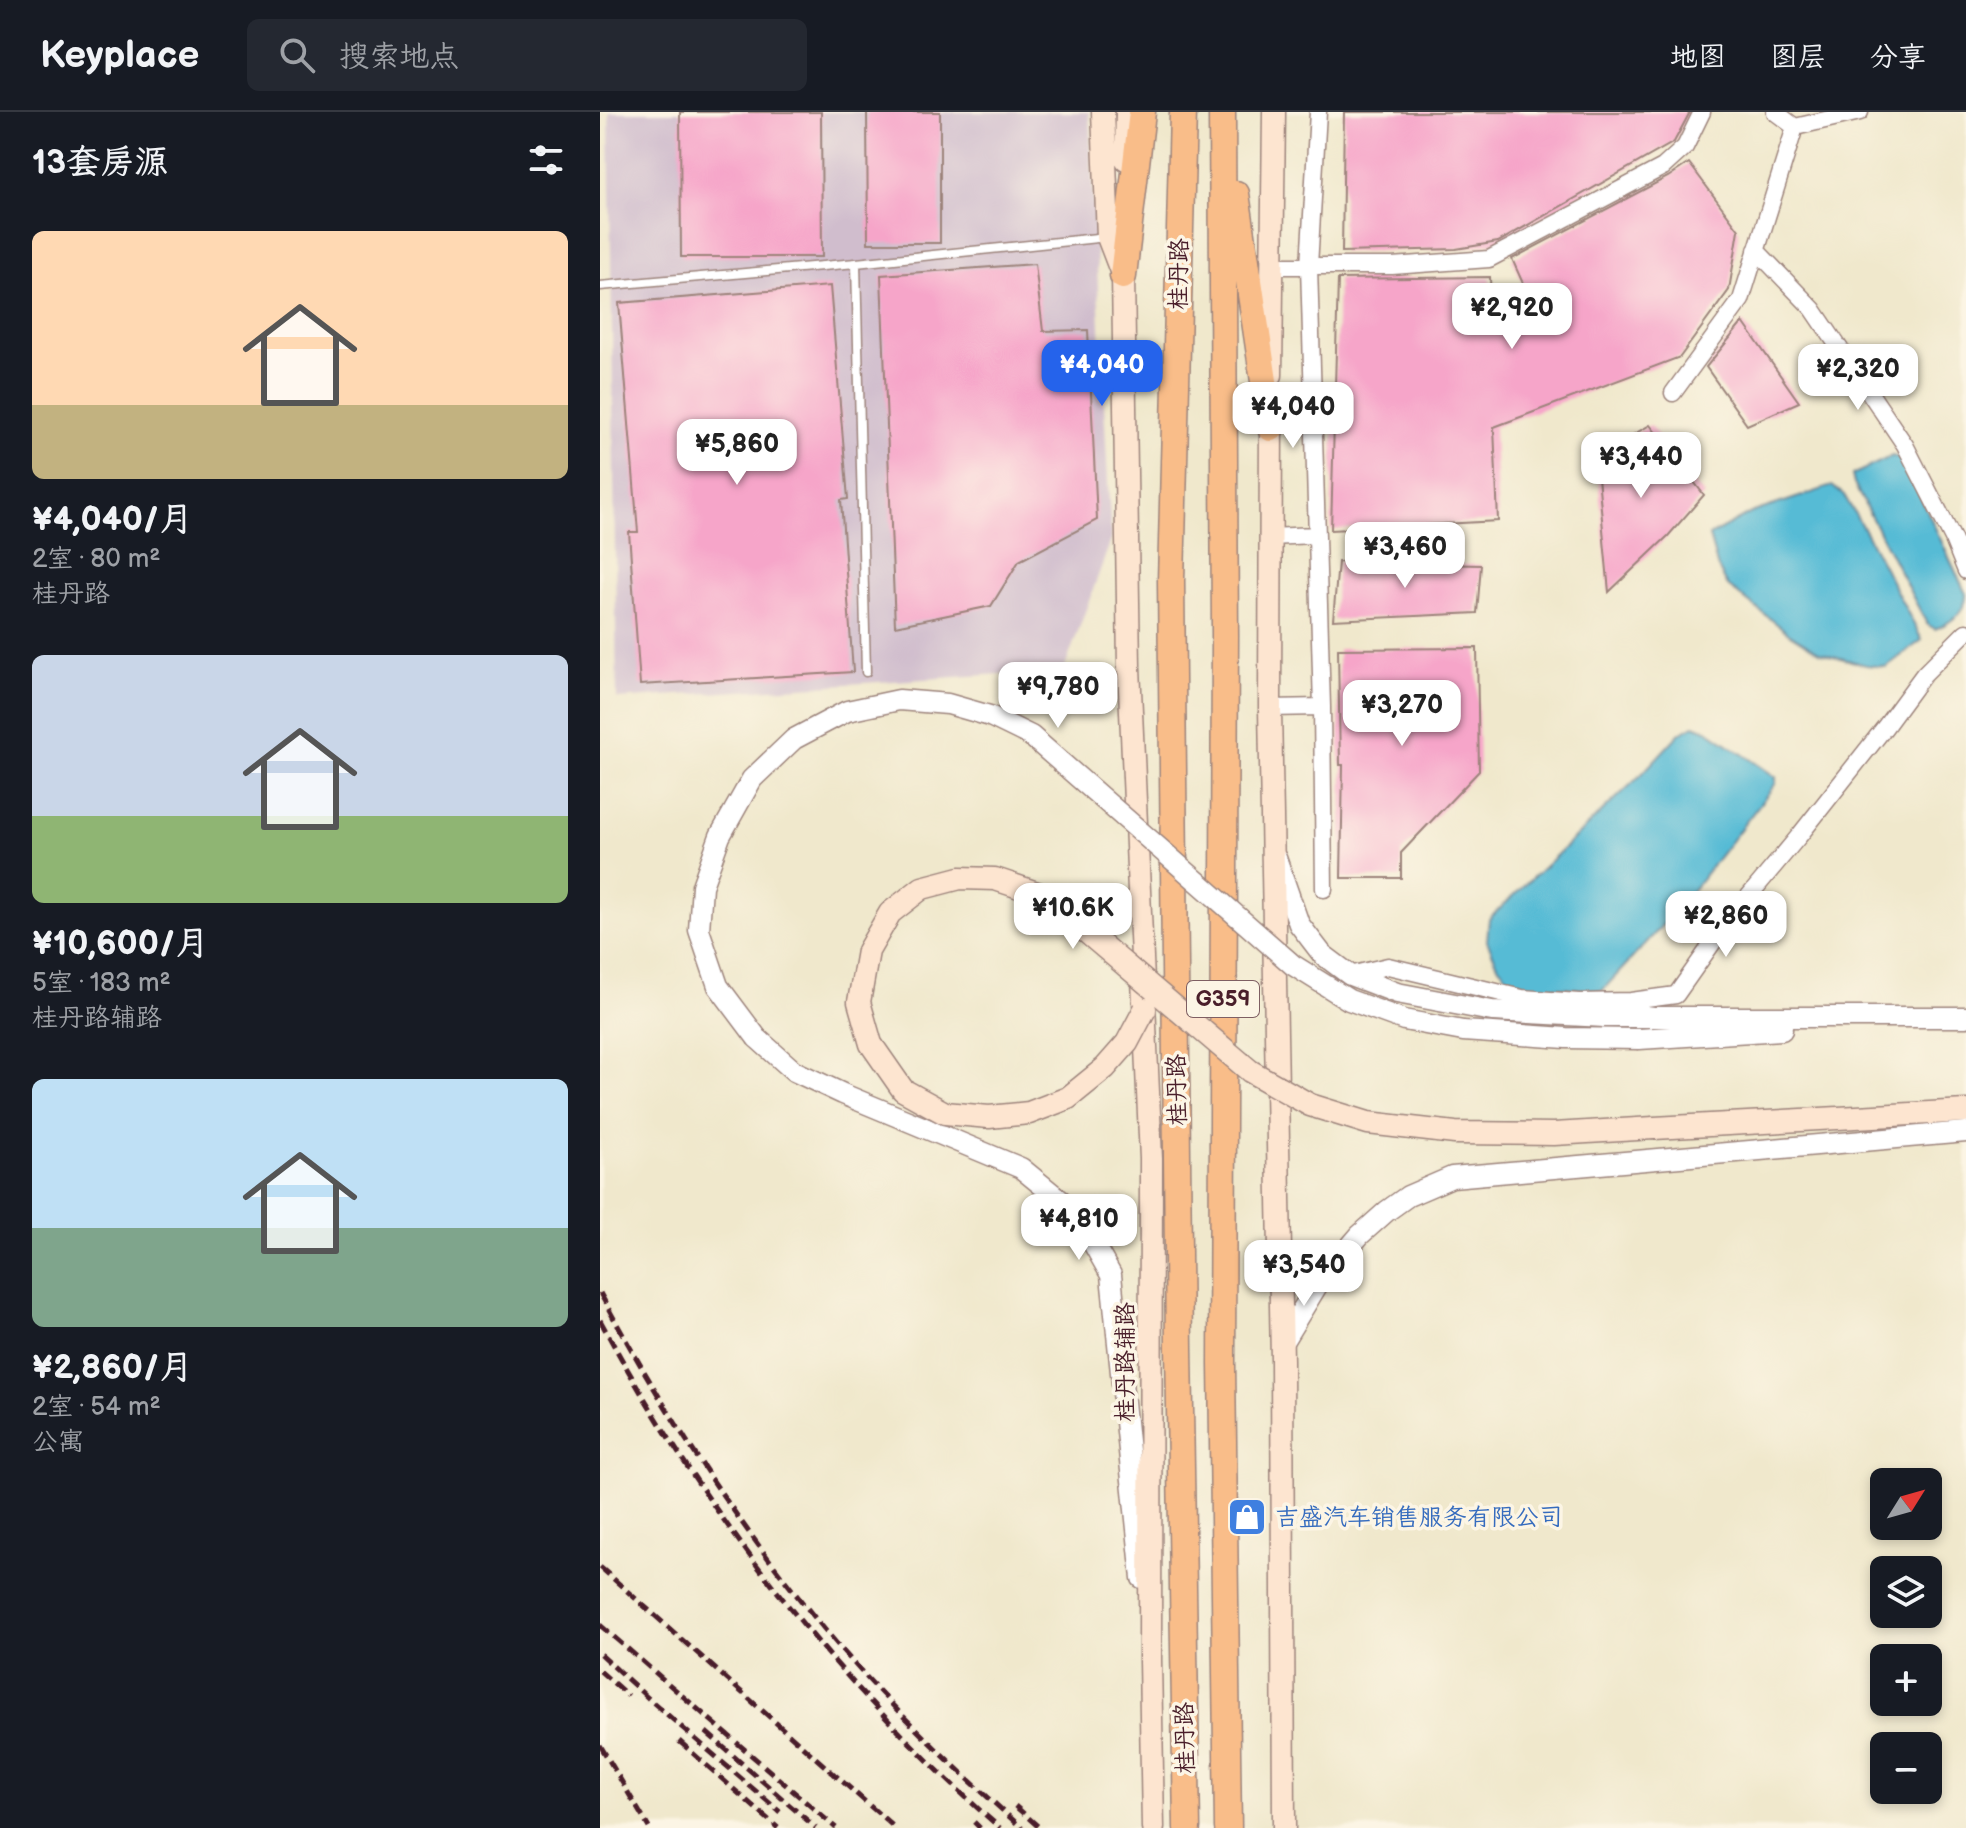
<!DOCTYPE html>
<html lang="zh">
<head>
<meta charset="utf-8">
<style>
	:root { --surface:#171b24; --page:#242831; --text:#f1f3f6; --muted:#9ea1a6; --line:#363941; --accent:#2563eb }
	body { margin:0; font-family:"Balsamiq Sans","LXGW WenKai TC",sans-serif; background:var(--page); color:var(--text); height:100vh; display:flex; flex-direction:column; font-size:30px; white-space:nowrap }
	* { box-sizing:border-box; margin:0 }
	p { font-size:26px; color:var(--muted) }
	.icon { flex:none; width:44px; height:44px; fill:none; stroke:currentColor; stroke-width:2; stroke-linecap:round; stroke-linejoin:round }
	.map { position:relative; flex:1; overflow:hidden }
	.panel { display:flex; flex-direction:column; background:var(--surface); width:600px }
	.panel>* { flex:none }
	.needle { width:52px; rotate:53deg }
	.buttons { position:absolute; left:1270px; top:1356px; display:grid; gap:16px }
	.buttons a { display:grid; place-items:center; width:72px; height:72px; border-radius:12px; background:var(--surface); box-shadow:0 4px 12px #0003; font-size:40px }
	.price { position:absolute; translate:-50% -68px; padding:0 18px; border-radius:16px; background:#fff; color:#222; font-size:26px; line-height:52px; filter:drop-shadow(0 2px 4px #0008) }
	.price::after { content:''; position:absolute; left:50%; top:48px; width:24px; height:18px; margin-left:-12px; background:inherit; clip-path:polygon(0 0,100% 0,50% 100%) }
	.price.selected { background:var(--accent); color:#fff }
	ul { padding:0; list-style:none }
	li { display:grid; align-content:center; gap:16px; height:424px; padding:0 32px }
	li span { display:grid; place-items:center; height:248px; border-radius:12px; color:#555 }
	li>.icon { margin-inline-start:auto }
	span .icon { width:144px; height:144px; fill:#fffc; stroke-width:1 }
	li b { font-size:34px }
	h2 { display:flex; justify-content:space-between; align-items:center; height:96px; padding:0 32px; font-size:34px }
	header { display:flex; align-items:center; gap:48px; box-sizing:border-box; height:112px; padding:0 40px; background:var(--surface); border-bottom:2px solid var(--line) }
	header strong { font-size:38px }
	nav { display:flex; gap:44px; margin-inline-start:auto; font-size:28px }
	.search { width:560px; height:72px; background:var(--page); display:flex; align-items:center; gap:20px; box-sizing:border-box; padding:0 28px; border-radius:12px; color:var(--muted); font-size:30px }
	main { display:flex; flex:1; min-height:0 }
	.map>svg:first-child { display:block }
	.industrial { fill:#d0bdcd }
	.water { fill:#57bbd5; stroke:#506d80; stroke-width:2 }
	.building { fill:#f6a5c9 }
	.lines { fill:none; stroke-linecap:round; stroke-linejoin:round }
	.service-casing { stroke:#9d847c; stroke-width:11 }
	.minor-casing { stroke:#9d847c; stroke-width:19 }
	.tertiary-casing { stroke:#9d847c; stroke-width:23 }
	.secondary-casing { stroke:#9d847c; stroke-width:25 }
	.trunk-casing { stroke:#9d847c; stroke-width:29 }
	.service { stroke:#fff; stroke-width:8 }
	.minor { stroke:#fff; stroke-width:16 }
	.tertiary { stroke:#fff; stroke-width:20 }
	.secondary { stroke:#fde5d0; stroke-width:22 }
	.trunk { stroke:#f9bd89; stroke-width:26 }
	.rail { stroke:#4a1f2b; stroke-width:5; stroke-dasharray:12 6; stroke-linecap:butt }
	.tertiary-bridge-casing { stroke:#9d847c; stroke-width:23; stroke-linecap:butt }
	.secondary-bridge-casing { stroke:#9d847c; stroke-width:25; stroke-linecap:butt }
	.tertiary-bridge { stroke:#fff; stroke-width:20 }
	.secondary-bridge { stroke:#fde5d0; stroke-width:22 }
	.labels { text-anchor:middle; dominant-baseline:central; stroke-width:7; stroke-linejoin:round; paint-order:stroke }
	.shield { fill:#fcf5e5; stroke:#7f5f63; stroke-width:2 }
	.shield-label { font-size:22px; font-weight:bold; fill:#4a1f2b }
	.street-label { font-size:24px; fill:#4a1f2b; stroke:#fcf5e5 }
	.shop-label { font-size:24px; fill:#366cbe; stroke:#fcf5e5; text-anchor:start }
</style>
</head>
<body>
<header>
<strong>Keyplace</strong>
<div class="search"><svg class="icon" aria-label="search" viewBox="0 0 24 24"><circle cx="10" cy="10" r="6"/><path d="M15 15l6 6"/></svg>搜索地点</div>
<nav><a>地图</a><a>图层</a><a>分享</a></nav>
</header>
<main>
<section class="panel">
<h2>13套房源<svg class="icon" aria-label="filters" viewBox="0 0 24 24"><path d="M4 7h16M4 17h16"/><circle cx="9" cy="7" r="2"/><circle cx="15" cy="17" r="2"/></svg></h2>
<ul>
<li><span style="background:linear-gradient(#ffd9b3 70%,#c2b280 0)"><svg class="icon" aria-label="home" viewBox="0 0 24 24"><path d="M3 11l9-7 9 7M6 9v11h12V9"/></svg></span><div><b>¥4,040/月</b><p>2室 · 80 m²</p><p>桂丹路</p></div></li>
<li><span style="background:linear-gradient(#c9d6e8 65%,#8fb573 0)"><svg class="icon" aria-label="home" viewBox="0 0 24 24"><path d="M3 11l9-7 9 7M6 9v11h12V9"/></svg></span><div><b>¥10,600/月</b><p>5室 · 183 m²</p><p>桂丹路辅路</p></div></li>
<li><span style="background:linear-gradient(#bfe0f5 60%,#7fa58c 0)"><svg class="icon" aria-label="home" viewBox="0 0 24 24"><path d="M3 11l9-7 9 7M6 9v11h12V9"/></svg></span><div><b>¥2,860/月</b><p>2室 · 54 m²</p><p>公寓</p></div></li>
</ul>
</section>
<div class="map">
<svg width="1366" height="1716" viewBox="0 0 1366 1716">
	<rect width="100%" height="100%" fill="#fcf5e5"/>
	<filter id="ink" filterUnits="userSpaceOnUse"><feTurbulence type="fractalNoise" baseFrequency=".0125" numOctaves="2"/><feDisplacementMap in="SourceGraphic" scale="16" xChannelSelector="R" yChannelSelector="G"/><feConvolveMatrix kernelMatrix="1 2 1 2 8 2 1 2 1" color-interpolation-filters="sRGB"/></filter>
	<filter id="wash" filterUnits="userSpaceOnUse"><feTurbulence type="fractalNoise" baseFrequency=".006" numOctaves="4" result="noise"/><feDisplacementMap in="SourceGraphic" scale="32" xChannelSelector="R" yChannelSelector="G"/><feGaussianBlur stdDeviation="1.8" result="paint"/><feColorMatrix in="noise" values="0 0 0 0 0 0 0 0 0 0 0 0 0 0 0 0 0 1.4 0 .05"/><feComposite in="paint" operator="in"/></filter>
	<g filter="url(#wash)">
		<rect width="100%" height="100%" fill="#f0e8cc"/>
		<path class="industrial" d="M9,0H489L511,428L464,558L17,587Z"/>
		<path class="water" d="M1292,344L1303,347L1366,482C1366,500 1350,511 1335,517L1327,512L1254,372L1252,363Z
			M1232,374L1244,383L1267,423L1322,528L1286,555L1266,553L1219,540L1190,522L1128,474L1118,456L1109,424L1151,401Z
			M1094,613L1107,618L1176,665V671L1083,791L1002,879L959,875L919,876L899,855L887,829L889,807L1041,663L1080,621Z"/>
		<g id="blocks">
			<path class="building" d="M80,0H221L222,145H81Z
				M267,0H340V131H268Z
				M744,0H1090L1074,30L898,130L856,137L742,140Z
				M1089,51L1139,118L1129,178L1080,245L894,315L898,409L731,418L738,167L890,165L892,217L938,205L912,147L1068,65Z
				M435,152L443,219L488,218L497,408L419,449L391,494L295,514L281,163Z
				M230,174L248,387L241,388L253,560L40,573L29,420H38L19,191Z
				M1143,210L1199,290L1147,313L1106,255Z
				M1050,313L1104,383L1068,424L1009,480L996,344Z
				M738,450L881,453L877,501L733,508Z
				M877,536L879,659L801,741V766H741L743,653H740L738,537Z"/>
		</g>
	</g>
	<g filter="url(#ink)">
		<use href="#blocks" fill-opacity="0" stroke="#9d847c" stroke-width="2"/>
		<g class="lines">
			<defs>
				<path id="service" d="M256,151L266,560
					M0,174L256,151L507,125"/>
				<path id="minor" d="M718,0L709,154L722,595L724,777
					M1175,0L1195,15L1260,0
					M1156,138L1213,197L1305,333L1353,427L1366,459
					M673,154H792L889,147L1063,55L1085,35L1102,0
					M1073,281L1141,188L1195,15
					M669,425L716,423
					M670,596L722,595
					M750,863L788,854L922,886L979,890L1031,889L1076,883L1128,809L1199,724L1285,615L1324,562L1366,520"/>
				<path id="tertiary" d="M676,746L699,812L722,842L750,863L797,881L892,899L1004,905H1366
					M157,926L194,959L243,982L421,1056L476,1101L511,1163L542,1466
					M1039,927L1182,918
					M682,1231L718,1172L760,1123L787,1099L808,1084L852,1065L1366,1020"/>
				<path id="secondary" d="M503,0L508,125L523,164L529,555L551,1047L550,1548L553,1716
					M526,47L527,0
					M671,263L674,0
					M671,301L670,596L682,1248L684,1716
					M1054,1016L1366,999"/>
				<path id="trunk" d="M583,0L571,469L579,1236L587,1716
					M622,0L625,523L622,1252L628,1716
					M636,82L671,316
					M523,164L542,0"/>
			</defs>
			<use href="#service" class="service-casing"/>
			<use href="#minor" class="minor-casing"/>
			<use href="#tertiary" class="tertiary-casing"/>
			<use href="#secondary" class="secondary-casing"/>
			<use href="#trunk" class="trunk-casing"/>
			<use href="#service" class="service"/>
			<use href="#minor" class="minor"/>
			<use href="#tertiary" class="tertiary"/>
			<use href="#secondary" class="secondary"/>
			<use href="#trunk" class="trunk"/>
			<path class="rail" d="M0,1181C77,1324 170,1463 282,1582C326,1629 374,1673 422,1716
				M0,1208C102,1398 238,1574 400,1716
				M0,1455L295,1716
				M0,1513L236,1716
				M0,1542L48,1586L180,1700
				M0,1559L28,1584
				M106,1620L216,1716
				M79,1629L178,1716
				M0,1633L49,1716
				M415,1694L440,1716
				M374,1710L380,1716"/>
			<defs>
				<path id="tertiary-bridge" d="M157,926L118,874L99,818L102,774L120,724L152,667L194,627L247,599L299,588L348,592L390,604L431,624L693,853L749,888L804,908L863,919L966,926L1039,927"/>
				<path id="secondary-bridge" d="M545,897L527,931L505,956L468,986L429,1001L389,1005L345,1001L303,978L271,932L259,890L268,839L290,801L322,776L360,766L395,767L443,783L650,959L710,993L768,1011L855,1021L954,1022L1054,1016"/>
			</defs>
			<use href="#tertiary-bridge" class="tertiary-bridge-casing"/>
			<use href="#secondary-bridge" class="secondary-bridge-casing"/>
			<use href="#tertiary-bridge" class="tertiary-bridge"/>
			<use href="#secondary-bridge" class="secondary-bridge"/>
		</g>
	</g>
	<defs>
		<symbol id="shop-square" viewBox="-11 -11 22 22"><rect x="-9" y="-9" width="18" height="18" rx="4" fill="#3f7fe0" stroke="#fcf5e5"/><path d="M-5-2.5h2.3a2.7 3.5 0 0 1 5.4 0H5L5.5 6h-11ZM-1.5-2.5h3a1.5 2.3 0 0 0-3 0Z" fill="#fff"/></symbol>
	</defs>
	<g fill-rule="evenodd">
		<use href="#shop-square" x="625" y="1383" width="44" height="44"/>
	</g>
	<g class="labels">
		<rect class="shield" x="587" y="869" width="72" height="36" rx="6"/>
		<g class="shield-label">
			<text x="623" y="887">G359</text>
		</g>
		<g class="street-label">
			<text transform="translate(579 162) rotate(-89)">桂丹路</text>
			<text transform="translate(577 978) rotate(-91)">桂丹路</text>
			<text transform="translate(525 1250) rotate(-90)">桂丹路辅路</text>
			<text transform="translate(585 1626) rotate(-91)">桂丹路</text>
		</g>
		<g class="shop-label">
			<text x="675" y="1405">吉盛汽车销售服务有限公司</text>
		</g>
	</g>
</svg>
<div class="buttons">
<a><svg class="needle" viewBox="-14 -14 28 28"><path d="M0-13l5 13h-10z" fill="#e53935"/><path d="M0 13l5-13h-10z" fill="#9ea1a6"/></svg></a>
<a><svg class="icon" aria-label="layers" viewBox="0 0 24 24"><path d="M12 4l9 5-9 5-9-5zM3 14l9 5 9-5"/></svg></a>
<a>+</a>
<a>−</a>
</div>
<b class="price" style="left:912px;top:239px">¥2,920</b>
<b class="price selected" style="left:502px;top:296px">¥4,040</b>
<b class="price" style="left:1258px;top:300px">¥2,320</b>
<b class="price" style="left:693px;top:338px">¥4,040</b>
<b class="price" style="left:137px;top:375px">¥5,860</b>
<b class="price" style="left:1041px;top:388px">¥3,440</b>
<b class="price" style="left:805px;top:478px">¥3,460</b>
<b class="price" style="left:458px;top:618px">¥9,780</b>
<b class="price" style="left:802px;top:636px">¥3,270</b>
<b class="price" style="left:473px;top:839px">¥10.6K</b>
<b class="price" style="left:1126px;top:847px">¥2,860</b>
<b class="price" style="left:479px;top:1150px">¥4,810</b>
<b class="price" style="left:704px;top:1196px">¥3,540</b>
</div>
</main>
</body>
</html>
